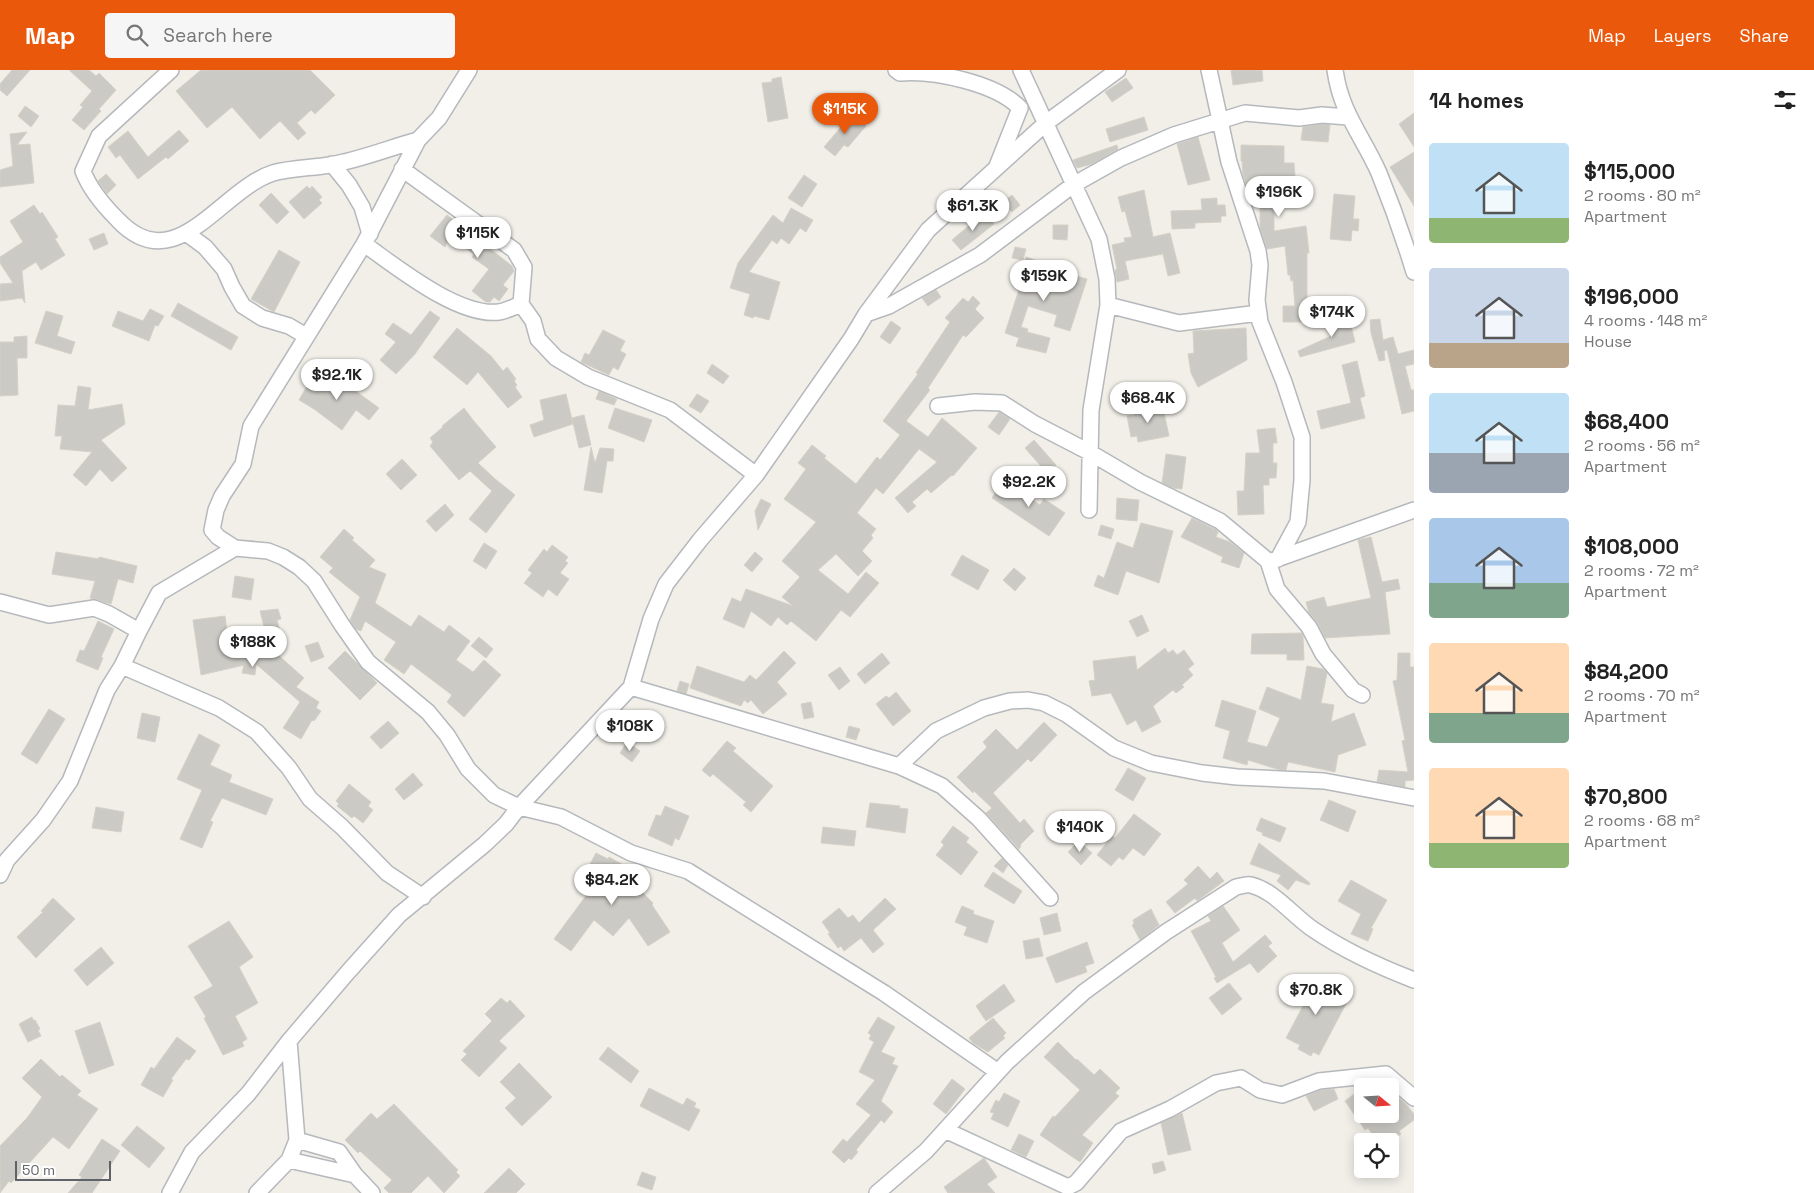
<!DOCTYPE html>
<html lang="en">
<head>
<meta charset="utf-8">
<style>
	:root { --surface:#fff; --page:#f6f6f6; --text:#222; --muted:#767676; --accent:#ea580c }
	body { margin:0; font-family:"Space Grotesk",sans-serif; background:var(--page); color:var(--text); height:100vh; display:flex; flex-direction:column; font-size:19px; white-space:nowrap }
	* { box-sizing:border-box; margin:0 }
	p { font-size:16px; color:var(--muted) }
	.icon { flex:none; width:28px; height:28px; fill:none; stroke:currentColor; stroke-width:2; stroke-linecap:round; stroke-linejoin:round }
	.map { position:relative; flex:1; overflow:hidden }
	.panel { display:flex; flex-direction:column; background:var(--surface); width:400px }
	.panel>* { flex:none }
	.needle { width:32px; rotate:108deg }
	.buttons { position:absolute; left:1354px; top:1008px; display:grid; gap:10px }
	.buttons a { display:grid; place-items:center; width:45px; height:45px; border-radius:5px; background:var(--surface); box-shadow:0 2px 12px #0003; font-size:25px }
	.scale { position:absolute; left:15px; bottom:12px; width:96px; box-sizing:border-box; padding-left:5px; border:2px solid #5f6368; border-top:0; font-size:14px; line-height:18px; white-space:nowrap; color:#5f6368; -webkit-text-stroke:4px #fff; paint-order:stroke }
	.price { position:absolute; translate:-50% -42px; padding:0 11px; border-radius:18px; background:#fff; color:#222; font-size:16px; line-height:32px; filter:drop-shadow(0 1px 2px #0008) }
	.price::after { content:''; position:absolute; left:50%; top:30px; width:15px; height:11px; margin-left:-8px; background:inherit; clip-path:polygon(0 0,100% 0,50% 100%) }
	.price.on { background:var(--accent); color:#fff }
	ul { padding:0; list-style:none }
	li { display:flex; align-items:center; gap:15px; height:125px; padding:0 15px }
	li span { display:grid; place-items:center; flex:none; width:140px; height:100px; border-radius:5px; color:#555 }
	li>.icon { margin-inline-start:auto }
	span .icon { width:60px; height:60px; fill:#fffc; stroke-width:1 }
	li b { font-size:21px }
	h2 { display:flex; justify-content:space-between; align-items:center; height:60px; padding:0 15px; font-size:21px }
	header { display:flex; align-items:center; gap:30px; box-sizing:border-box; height:70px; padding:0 25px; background:var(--accent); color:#fff }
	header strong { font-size:24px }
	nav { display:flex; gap:28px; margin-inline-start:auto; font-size:18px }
	.search { width:350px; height:45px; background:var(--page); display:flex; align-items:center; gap:12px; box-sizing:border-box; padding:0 18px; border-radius:5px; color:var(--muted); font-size:19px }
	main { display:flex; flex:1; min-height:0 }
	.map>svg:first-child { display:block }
	.building { fill:#cccac5; stroke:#d6d1c6 }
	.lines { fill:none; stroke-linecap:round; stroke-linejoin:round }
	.minor-casing { stroke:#b5b8bc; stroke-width:18 }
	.minor { stroke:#fff; stroke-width:15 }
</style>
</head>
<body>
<header>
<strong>Map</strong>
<div class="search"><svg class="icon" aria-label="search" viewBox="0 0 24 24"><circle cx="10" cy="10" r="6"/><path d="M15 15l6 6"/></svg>Search here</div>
<nav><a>Map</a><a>Layers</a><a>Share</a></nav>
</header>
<main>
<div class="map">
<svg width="1414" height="1123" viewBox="0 0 1414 1123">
	<rect width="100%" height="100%" fill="#f1efe8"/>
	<path class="building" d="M12,0H30L7,26L0,20V14Z
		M69,0H89L96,6L99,3L116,20L99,39L101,41L84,60L72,50L83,37L80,35L92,21Z
		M201,0H310L335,25L315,44L311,40L297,53L306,63L298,70L280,51L260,69L232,37L207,58L176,21Z
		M1231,0H1262L1263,11L1233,15Z
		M781,7L788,48L768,52L762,13L772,12V9Z
		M1126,8L1133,18L1112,32L1105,22Z
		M25,36L39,46L31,57L18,46Z
		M1414,43V77L1399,54Z
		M852,44L866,56L848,77L844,75L835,86L824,77Z
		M1144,47L1148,60L1110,72L1106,59Z
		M1322,54L1330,55L1328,72L1301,70L1303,57Z
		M179,60L189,71L168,89L166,87L138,109L120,85L116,88L108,77L128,61L148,87Z
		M27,62L17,75L30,74L34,113L0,117V100L13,96L10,64Z
		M1198,67L1210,110L1188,115L1177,74Z
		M1117,75L1118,79L1092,94L1077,98L1073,90Z
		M1241,75L1284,76V93H1294L1296,119L1274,120V161L1306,156L1309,183H1307V252H1283V236H1295L1293,210L1291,211L1290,205H1288L1285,176L1267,179L1260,158V121L1248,122L1243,104L1242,91H1241Z
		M1414,82V136L1390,97Z
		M106,104L116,115L107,124L98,111Z
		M804,105L817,114L802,137L788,128Z
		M307,116L310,119L312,116L322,127L319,130L322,133L304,149L289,132Z
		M1144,120L1153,167L1170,163L1180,203L1168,206L1163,184L1125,191L1129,209L1117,212L1115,200L1117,199L1112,175L1125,172L1124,168L1132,167L1125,141L1122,142L1118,127Z
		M271,123L289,142L277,154L259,135Z
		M1334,124L1355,126L1353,149H1359L1358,161L1352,160L1351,171L1330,169Z
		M1012,125L1020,135L1012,142L1003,132Z
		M1217,128V135H1225L1226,146H1221V152L1195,153V158L1172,159L1171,141L1202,140L1201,129Z
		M34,135L40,144L42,142L58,167L55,169L65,185L41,200L36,192L22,201L25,233L22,228L0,231V214L13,213L0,193V187L23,172L10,151Z
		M791,138L813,150L806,162L800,158L789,174L781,168L777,174L772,170L749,202L780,212L769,250L754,246L753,248L744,245L750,224L730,218L738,193L773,145L783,153Z
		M984,143L994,154L961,180L952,170Z
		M447,145L512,196L514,201L503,215L508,219L499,231L494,227L490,232H486L472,221L489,199L472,187L474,184L453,170L450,174L447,172L445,177L430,166Z
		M1053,155H1068L1067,170L1053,169Z
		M104,163L108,174L94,180L89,169Z
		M1015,177L1026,179L1023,190L1012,188Z
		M279,180L300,192L274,242L251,229Z
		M1026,187L1043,193L1042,197L1087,209L1070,261L1054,256L1057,245L1028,236L1021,257L1028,259L1027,262L1050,268L1046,283L1016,276L1019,268L1005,263L1022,210L1019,209Z
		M936,220L941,227L928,236L922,228Z
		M973,226L980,233L975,239L984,248L966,267L963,265L928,318L930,320L906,351L928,367L942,348L977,378L953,406L952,405L931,423L927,419L912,432L916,436L908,443L895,428L937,392L919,379L883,424L876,418L857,443L876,459L871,465L873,468L862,481L872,491L858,506L836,484L818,500L848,524L866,502L879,513L850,547L841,540L816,571L791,551L787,555L778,547L771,556L751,541L744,558L723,549L732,528L741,532L746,519L793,536L782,527L800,507L782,491L816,452L784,429L806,399L798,393L812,375L826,386L824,388L856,414L877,387L880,390L900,365L883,351L918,304L916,303L950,252L945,248L963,228L968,232Z
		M178,233L238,267L231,280L171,246Z
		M150,239L164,246L158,256L155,255L149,271L112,256L118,241L143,251Z
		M46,241L63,246L57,266L75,272L71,284L35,273Z
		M430,241L440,248L415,284L396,304L380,290L396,272L385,264L393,253L411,265Z
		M1349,248L1355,272L1300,287L1298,281L1331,266L1328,254Z
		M1380,249L1383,270L1393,267L1398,284L1414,280V294L1405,296L1411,320H1414V341L1402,344L1387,280L1384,281L1385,290L1379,291L1371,263L1370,250Z
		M891,251L901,258L890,274L880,267Z
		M457,258L491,286L503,301L507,297L516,309L514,311L517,315L515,317L522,327L508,338L478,302L467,315L433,287Z
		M1246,258L1247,290L1198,317L1191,303L1188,284L1194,283L1193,261Z
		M603,260L625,271L620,281L626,284L618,300L613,297L609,305L581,292L585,283L589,285Z
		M27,266V288H17L18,325L0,326V272H14V267Z
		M1357,291L1365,326L1360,328L1365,348L1321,359L1317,341L1351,333L1342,295Z
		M712,294L729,306L723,314L707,303Z
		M328,301L379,338L369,350L356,340L342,360L314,339L299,330L307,316L314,320Z
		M78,316L91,318L88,340L122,334L125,354L101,370L127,398L112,412L100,399L86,416L73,405L92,382L60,379L62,366H55L58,335L75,336Z
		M599,321L617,329L614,335L596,329Z
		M566,324L573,354L534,367L530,355L544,350L540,330Z
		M697,324L709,331L701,343L689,336Z
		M1147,335L1148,341L1163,338L1169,366L1138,372L1137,366L1131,367L1127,346L1135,345L1133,338Z
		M464,338L473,350L496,377L478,393L494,408L515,425L486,463L469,449L492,421L470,401L459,410L430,376L433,372L430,368L443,357L442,356Z
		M615,338L652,350L644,372L608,358Z
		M999,342L1010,349L999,365L988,357Z
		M584,345L591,375L579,378L572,348Z
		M1275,358L1277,373H1273V393H1277L1276,408H1269V415H1263L1264,444L1238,445L1237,421H1244L1246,383H1260L1257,360Z
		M1034,370L1056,395L1046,402L1025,378Z
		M591,377L595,393L600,378L614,379L613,391H607L602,423L584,420Z
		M1166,384L1186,387L1182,419L1173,418L1162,413Z
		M402,389L417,405L401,420L386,404Z
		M1004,410L1040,435L1044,429L1065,443L1049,466L992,428Z
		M1117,428L1139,430L1137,451L1116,449Z
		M761,429L771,434L758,460L755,441Z
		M445,434L454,445L436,462L426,451Z
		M1192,448L1215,459L1218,462L1216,467L1230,472L1244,483L1239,498L1221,492L1223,487L1181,467Z
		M1141,453L1173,461L1159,513L1126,501L1118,525L1094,516L1098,505L1104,508L1117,472L1133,478Z
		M1101,455L1114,459L1111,469L1098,465Z
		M344,459L354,468L352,470L375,490L369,497L386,504L375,533L411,557L419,545L444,562L449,555L470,571L456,590L473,602L484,590L501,605L464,647L447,632L452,625L411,594L404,604L384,590L396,572L365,551L361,561L356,559L350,550L360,527L329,502L333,498L320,487Z
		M1371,467L1382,512L1398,509L1400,519L1385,522L1390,564L1325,568L1317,552L1309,543L1306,532L1324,527L1327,537L1371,528L1358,470Z
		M484,473L497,481L486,499L473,491Z
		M552,475L568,487L565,491L568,493L560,503L569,509L557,526L548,519L543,527L524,513L532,503L528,500L544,479L547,482Z
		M56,482L99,489V487L137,496L133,513L118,509L111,534L90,528L95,511L52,504Z
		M755,482L763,489L752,502L744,495Z
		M962,485L989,500L978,520L951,505Z
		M1014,498L1026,508L1015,521L1003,510Z
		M235,506L254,509L251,530L232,527Z
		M278,539L281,549L277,550L282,568L268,572L260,541Z
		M1142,545L1149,561L1137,567L1129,551Z
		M225,546L229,578L235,577L277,584L304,608L296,617L319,632L316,638L321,641L314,651L312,650L301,669L283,658L300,632L256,594L255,605L242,603L244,595L201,605L193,550Z
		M98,551L114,559L101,587L103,588L98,600L76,591L80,580L84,581Z
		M1302,563L1303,566L1304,590H1287V584H1251L1252,564Z
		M479,567L493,579L486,588L471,576Z
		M318,572L324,587L311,592L305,576Z
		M1165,578L1168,583L1173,580L1177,585L1184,580L1194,594L1188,599L1193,605L1182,615L1184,617L1176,623L1173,620L1153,636L1161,652L1142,662L1136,650L1127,655L1111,623L1092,626L1089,611L1095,610L1093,591L1135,586L1137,600Z
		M345,581L377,613L360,630L328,598Z
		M784,581L796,593L777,612L787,624L763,644L751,630L748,633L744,630L741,636L690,618L697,596L744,612L750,605L756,610Z
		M882,583L890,593L865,614L857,604Z
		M1398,583H1410V597H1414V710L1405,711V717L1377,712L1379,700L1408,702L1402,671L1405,670L1393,611L1397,610Z
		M1307,596L1323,599L1327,603L1321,633L1334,635L1331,652L1354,643L1366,675L1338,685L1335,702L1288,692L1286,700H1280L1248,690L1247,695L1223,688L1230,661L1215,656L1222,630L1256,641L1247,672L1267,677L1280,648L1259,639L1267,617L1301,630Z
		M840,597L850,611L839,620L828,605Z
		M680,611L689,614L686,624L677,621Z
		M896,622L911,641L893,656L876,634L886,626L889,628Z
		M811,632L814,647L804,649L801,634Z
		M49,639L65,649L37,694L21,684Z
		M142,643L160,647L155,672L137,668Z
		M388,651L399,663L381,679L370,667Z
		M1044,652L1057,665L1031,692L1028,689L993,723L1020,753L1024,749L1034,761L1020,775L1021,776L1019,779L986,743L992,738L974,721L973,723L957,707L987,677L983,672L996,659L1017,680Z
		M849,656L860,659L856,670L846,667Z
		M199,664L220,675L210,695L232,705L229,712L273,729L266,745L222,728L210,751L213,752L202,778L180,769L202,720L177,709Z
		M727,671L736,678L733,681L773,716L751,742L743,735L746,732L713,704L710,707L702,700Z
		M627,672L640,681L632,692L620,683Z
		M1128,698L1146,708L1133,731L1115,720Z
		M413,703L423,715L404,730L395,719Z
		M349,714L371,732L368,736L373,740L363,753L354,746L352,748L337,736L339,734L336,731Z
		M1329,730L1356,741L1348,762L1320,750Z
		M870,733L900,736L899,738L908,739L905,763L866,757Z
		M665,736L689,746L679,770L675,768L672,776L648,765L656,745L661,746Z
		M96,737L124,742L121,762L92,758Z
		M1134,744L1161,764L1144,786L1133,778L1123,790L1119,787L1111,796L1097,785L1112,766L1115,768Z
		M1261,748L1286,758L1280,772L1262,765L1263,763L1256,760Z
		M953,756L969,768L966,772L978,782L961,805L936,785L944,775L941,772Z
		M823,757L856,761L854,776L821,773Z
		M1079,771L1092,783L1081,795L1068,782Z
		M1259,773L1310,813L1309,815L1296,810L1288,820L1277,811L1281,805L1250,794Z
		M596,783L608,789L609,787L625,796L619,807L636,816L653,833L652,835L670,862L648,876L629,848L613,866L594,850L571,881L554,869L594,815L582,809Z
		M1002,788L1008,795L1003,803L994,796Z
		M1198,796L1210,809L1217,802L1224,811L1197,831L1195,828L1175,843L1166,832L1188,814L1184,810Z
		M993,802L1022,821L1014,834L984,816Z
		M1351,810L1387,830L1371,858L1373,859L1368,871L1351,864L1361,844L1338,831Z
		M53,828L75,849L36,888L17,867L43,842L41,841Z
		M885,828L896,839L873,860L884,874L873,883L861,868L844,881L841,876L838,878L828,864L830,863L822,852L839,838L848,848L853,845L859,853Z
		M962,836L974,841L973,844L994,851L987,873L964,865L967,857L955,852Z
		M1223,836L1240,860L1222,873L1233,892L1265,865L1272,873L1268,876L1277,886L1258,903L1250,893L1217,913L1214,908L1216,907L1191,861L1211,851L1208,846Z
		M1151,839L1159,855L1140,870L1132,855L1134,854L1133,850Z
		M1057,843L1061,861L1044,865L1040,848Z
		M229,851L253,887L239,897L258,933L235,946L247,969L242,972L244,976L223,985L204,948L206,947L194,927L213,916L188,876Z
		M1039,868L1043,886L1026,889L1023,871Z
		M1087,872L1094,893L1085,896L1087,902L1056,913L1046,888Z
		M101,877L114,893L87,916L74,900Z
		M1309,908L1325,916L1327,913L1343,921L1341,924L1349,928L1319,985L1313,982L1311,986L1298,979L1300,975L1286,968L1304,934L1293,929L1301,913L1305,915Z
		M1229,913L1242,929L1222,945L1209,928Z
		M1004,914L1015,931L986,951L976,936Z
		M501,928L507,933L510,930L525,946L499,971L507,978L479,1007L461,990L467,984L463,981L492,951L485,944Z
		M32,947L33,950H35L40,959L38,960L41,966L28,972L19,954Z
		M878,947L895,957L881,982L895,988L892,994L898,996L881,1031L893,1042L884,1053L881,1050L856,1080L858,1082L851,1090L849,1088L844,1093L832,1082L843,1069L847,1072L871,1045L856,1034L875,1010L859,1002L874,972L869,969L871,965L868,963Z
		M993,948L1006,963L1003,966L1005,968L988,982L973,973L969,968Z
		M100,952L114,995L89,1004L75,961Z
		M177,967L196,981L189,990L186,989L171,1009L173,1010L163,1027L141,1015L151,997L154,999Z
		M1058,972L1076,990L1077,989L1094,1005L1100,999L1120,1018L1115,1023L1119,1026L1082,1065L1093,1073L1080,1092L1040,1065L1053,1046L1055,1047L1080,1020L1044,987Z
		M608,977L639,1001L631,1013L599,989Z
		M41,989L60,1007L62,1005L81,1021L77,1025L98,1039L69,1079L53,1067L11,1113L9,1111L0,1123V1076L27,1048L42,1027L22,1008Z
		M519,993L552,1027L522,1056L505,1038L516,1028L500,1012Z
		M952,1009L965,1019L946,1044L933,1034Z
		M649,1018L683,1035L687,1028L696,1033L694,1037L700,1040L689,1061L640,1036Z
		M1362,1018V1044H1390V1020L1406,1034L1414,1044V1050L1399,1061L1401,1064L1390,1071H1377L1368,1058L1365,1060L1345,1031Z
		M1334,1019L1338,1029L1314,1041L1306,1026L1321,1020Z
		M1004,1023L1020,1031L1008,1057L991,1049L994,1043L990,1042L996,1030L999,1032Z
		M394,1034L458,1100L456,1102L460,1106L444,1123L428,1106L411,1123H389L384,1118L392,1110L360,1081L358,1083L345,1070L371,1043L377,1049Z
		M1182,1043L1191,1080L1168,1085L1161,1053Z
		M137,1056L165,1078L149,1098L121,1075Z
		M1019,1064L1034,1071L1026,1087L1011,1080Z
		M102,1069L120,1081L92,1123H68L82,1107L79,1105Z
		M984,1088L997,1107L987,1114L995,1123H948L944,1117Z
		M1163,1091L1166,1100L1154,1104L1152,1094Z
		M509,1098L525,1114L516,1123H484Z
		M642,1102L656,1107L652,1120L637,1115Z"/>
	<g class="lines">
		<defs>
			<path id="minor" d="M171,0L99,66L83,101C90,120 104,136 118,150C176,211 220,120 273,103C291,98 312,98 330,95C360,90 389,78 418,70
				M896,0L900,3C933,0 996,13 1020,38L997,96
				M1021,0L1099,169L1107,209L1108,235L1091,340L1089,440
				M1209,0L1229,92L1258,181L1260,195L1257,230L1260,252L1284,312L1302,367V410L1298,452L1278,489
				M1335,0C1341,43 1362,65 1379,103C1392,135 1404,169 1414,202
				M332,94L349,115L362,137L370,164
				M402,99L514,180L524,197L521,234L533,251L538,269L556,288L588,307L670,340L756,405
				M186,163L205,177L224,199L232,217L243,236L262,248L289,256L306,266
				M364,174C397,197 458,247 499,242C506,241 514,237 521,234
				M1108,235L1179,253L1259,243
				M866,244L928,160L1046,53L1118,0
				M938,336L975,332L1002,333L1035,354L1089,382L1140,412L1220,451L1268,491L1277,519L1309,557L1323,584L1353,620L1362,625
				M235,478L218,467L212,460L216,440L222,426L243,394L251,356L364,174L418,70L439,48L469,0
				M1274,490L1414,440
				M0,532L49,545L94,538L109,544L139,561L122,596L107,620L70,711L43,750L7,790L0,805
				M139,561L159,523L235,478L268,481L283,487L299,497L314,511L342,555L368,592L428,642L447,665L468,699L494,725L519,737L561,747L631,783L688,801L884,923L998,1002
				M122,596L219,638L257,662L289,698L310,729L342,757L387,803L423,827
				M631,617L899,696L936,661L984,638L1010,631L1028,630L1044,633L1066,644L1114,678L1151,693L1202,703L1237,707L1324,711L1414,728
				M899,696L942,716L979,749L1050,828
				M289,971L297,1070L339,1082L355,1105L372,1123
				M945,1060L1068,1117L1076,1113L1121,1061L1170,1039L1216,1013L1241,1008L1260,1020L1282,1025L1319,1011L1386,1004L1414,1028
				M289,1090L355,1105
				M170,1123L192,1082L248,1024L289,971L348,902L399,845L485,774L506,754L519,737L631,617L651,549L666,514L700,470L756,405L851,269L866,244L889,236L980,185L1073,115L1121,88L1174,65L1245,43L1299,48L1322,45L1348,47
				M257,1123L289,1090L297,1070
				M877,1123L926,1081L1007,992L1084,922L1166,862L1236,817C1241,816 1247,814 1251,815C1275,821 1294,847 1314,860C1345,881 1380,897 1414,910"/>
		</defs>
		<use href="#minor" class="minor-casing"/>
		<use href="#minor" class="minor"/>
	</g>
</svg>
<div class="buttons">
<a><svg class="needle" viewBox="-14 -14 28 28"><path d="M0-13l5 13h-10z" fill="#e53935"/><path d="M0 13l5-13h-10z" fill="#767676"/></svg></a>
<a><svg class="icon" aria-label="locate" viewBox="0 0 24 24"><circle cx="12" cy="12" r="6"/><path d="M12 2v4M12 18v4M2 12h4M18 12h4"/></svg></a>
</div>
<div class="scale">50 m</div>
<b class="price on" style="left:845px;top:65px">$115K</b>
<b class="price" style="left:1279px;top:148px">$196K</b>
<b class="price" style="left:973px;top:162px">$61.3K</b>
<b class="price" style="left:478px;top:189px">$115K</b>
<b class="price" style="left:1044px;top:232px">$159K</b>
<b class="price" style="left:1332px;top:268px">$174K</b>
<b class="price" style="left:337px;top:331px">$92.1K</b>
<b class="price" style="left:1148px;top:354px">$68.4K</b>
<b class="price" style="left:1029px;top:438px">$92.2K</b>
<b class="price" style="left:253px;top:598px">$188K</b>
<b class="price" style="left:630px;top:682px">$108K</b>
<b class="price" style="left:1080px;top:783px">$140K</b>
<b class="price" style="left:612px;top:836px">$84.2K</b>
<b class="price" style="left:1316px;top:946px">$70.8K</b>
</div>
<section class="panel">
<h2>14 homes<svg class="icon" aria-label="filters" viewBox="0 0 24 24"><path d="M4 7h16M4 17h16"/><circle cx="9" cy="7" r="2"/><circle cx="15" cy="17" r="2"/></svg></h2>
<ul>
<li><span style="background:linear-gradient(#bfe0f5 75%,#8fb573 0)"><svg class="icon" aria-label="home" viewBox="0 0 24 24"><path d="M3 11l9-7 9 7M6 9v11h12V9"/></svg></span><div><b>$115,000</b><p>2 rooms · 80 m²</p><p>Apartment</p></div></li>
<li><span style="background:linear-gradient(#c9d6e8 75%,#b9a48a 0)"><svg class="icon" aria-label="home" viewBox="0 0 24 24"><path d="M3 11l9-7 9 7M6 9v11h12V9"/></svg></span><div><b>$196,000</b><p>4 rooms · 148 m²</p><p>House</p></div></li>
<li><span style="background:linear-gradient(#bfe0f5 60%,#9aa5b1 0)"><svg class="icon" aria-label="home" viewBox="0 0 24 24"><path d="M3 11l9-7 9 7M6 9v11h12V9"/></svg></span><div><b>$68,400</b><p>2 rooms · 56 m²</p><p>Apartment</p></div></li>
<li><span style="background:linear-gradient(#a9c7e8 65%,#7fa58c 0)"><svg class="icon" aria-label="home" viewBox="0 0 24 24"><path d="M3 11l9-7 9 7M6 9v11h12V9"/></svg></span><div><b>$108,000</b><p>2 rooms · 72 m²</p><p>Apartment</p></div></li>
<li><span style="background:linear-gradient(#ffd9b3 70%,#7fa58c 0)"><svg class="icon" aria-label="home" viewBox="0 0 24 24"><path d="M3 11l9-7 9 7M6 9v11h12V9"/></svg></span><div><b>$84,200</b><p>2 rooms · 70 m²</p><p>Apartment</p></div></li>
<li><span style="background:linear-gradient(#ffd9b3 75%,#8fb573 0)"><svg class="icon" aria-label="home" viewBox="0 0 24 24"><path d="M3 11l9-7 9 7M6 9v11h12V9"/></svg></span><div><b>$70,800</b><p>2 rooms · 68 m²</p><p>Apartment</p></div></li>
</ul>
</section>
</main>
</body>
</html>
